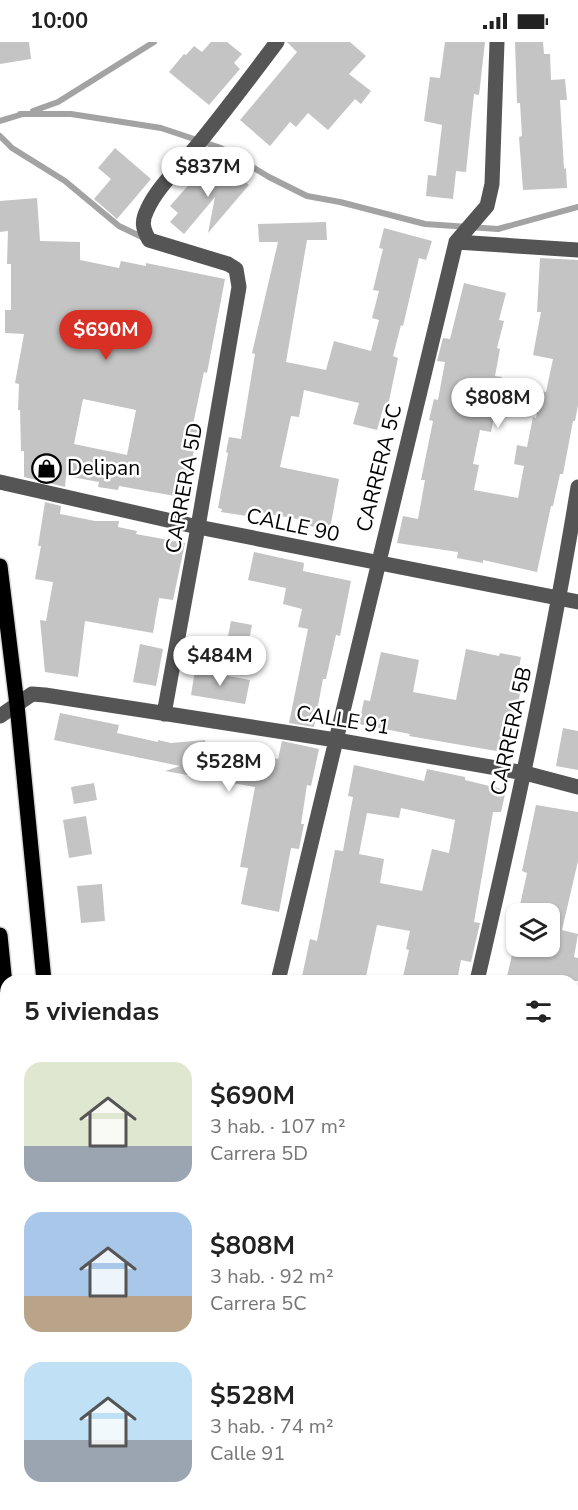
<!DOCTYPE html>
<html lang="es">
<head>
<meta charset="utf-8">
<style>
	:root { --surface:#fff; --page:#f6f6f6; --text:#222; --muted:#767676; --accent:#d93025 }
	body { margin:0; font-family:"Nunito Sans",sans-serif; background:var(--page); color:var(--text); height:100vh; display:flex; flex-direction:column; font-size:22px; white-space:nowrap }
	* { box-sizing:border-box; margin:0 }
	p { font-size:20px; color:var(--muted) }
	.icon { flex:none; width:33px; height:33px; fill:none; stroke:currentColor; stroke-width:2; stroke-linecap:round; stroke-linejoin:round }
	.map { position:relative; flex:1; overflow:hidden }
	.panel { position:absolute; left:0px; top:933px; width:579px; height:536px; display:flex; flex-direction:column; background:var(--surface); border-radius:18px 18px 0 0; box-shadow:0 2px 4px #0004 }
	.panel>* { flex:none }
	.fabs { position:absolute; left:506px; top:861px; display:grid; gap:12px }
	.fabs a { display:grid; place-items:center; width:54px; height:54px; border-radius:12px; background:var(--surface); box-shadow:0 2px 4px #0004; font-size:30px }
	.price { position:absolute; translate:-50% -51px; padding:0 14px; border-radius:21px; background:#fff; color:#222; font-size:20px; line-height:39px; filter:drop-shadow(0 2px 3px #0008) }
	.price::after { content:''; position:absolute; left:50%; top:36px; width:18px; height:14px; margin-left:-9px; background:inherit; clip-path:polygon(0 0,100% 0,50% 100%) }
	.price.on { background:var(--accent); color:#fff }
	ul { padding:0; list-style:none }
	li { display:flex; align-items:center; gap:18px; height:150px; padding:0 24px }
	li span { display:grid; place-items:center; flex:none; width:168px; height:120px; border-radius:18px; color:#555 }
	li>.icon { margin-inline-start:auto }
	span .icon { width:72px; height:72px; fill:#fffc; stroke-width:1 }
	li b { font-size:26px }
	h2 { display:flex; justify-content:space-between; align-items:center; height:72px; padding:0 24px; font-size:26px }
	.status { display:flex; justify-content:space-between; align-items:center; height:42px; padding:0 30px; background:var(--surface); direction:ltr }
	.status svg { height:16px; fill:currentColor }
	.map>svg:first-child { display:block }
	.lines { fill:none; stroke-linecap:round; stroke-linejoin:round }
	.stream { stroke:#a3a3a3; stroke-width:6 }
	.building { fill:#c4c4c4; fill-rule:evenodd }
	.major-casing { stroke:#dbdbdb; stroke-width:18 }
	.minor { stroke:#555; stroke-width:15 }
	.major { stroke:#000; stroke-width:15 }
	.labels { text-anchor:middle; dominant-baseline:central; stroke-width:5; stroke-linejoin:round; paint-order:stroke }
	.poi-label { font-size:21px; fill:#000; stroke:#fff; text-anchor:start }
	.street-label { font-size:21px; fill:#000; stroke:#fff }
</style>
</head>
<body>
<div class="status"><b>10:00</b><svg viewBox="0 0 49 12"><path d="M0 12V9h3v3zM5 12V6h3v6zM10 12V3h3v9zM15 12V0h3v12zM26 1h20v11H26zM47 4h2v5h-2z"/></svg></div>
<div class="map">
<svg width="578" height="1468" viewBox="0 0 578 1468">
	<rect width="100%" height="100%" fill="#fff"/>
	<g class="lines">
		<path class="stream" d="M33,69L58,60L154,0
			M20,72H71L161,86L221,106L269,135L307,154L340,160L425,182L498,187L578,165
			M0,79L23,72
			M0,94L12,106L65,139L119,184L146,197"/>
	</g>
	<path class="building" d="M0,0H29L31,17L0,22Z
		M211,0H227L242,12L234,21L240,27L209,63L169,30L184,12L186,13L194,4L202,10Z
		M287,0H350L366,14L349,32L371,49L361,62L355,57L328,88L308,71L296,85L290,80L270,104L240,78L297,10Z
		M445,0H485L479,53L474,52L466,130L456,129L453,157L426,154L428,133L436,134L442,83L424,79L430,35L440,36Z
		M515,0H543L544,12H550L551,38L565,37L567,58H560L564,127L566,126L567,146L523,148L519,95L522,94L520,61H517Z
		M115,106L151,137L117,177L94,157L111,137L98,126Z
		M222,120L249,143L208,191L215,155L184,192L170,180L178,171L170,164L193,138L201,144Z
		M37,156L40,199L80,200V218L119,226L121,219L146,224V221L225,237L207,331L204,330L192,387L197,388L186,456L119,444L118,448L98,445L99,440L66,434L65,445L24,435V409H21L20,368H18L19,342L15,341L24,292L5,291V268H11V222H7L8,189L0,190V159ZM83,357L136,368L127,413L74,402Z
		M326,180L327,198H307L286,320L326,328L334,299L371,309L379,278L372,276L379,249L373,248L383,207L379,206L384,186L432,199L426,218L419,216L403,284L401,283L393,314L398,316L387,368L383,367L377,388L353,382L359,361L304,348L299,375L291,374L280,425L339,437L330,487L302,483L303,478L248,468L247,474L221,470L222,467L218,466L228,411L226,410L229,395L241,397L255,312L252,311L278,200H259L258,182Z
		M540,216L578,218V363L575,379H573L563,432H560L553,464H551L537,530L483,518V521L457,516L458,510L397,501L403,474L418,477L425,438H421L433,379L429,378L434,357L438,358L445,320L437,319L443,296L450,297L464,241L506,251L499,278L504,279L497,306L500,307L495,334L502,335L491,390L480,388L473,422L479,423L474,448L518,456L524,424L514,422L517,403L527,405L533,375L536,376L541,349L546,350L553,317L533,313L541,270H537Z
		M45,460L61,464L60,472L95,479H119L118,485L137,489L136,492L185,501L173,558L159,556L153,591L85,579L78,635L45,630L40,578L46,579L53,540L35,537L41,504H38Z
		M254,510L304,521L303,529L351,539L340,594L336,593L326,637H323L314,685L289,681L308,587L298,585L302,567L283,562L286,546L248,538Z
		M231,579L252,583L248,603L227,599Z
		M140,602L163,607L156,644L133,640Z
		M466,607L499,614L500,611L521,615L517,635L523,636L508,711L409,694L410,692L359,682L364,658L370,659L381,610L419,618L413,650L456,658Z
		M195,628L250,638L245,662L191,653Z
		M60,671L119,683L117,691L158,700V698L171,701L205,698L206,703L278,717L282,699L319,707L311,744L307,743L301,782H304L299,807L291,806L279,870L241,862L248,826L240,825L255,745L165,729L180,724L54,698Z
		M563,686L578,689V728L556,724Z
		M354,723L424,739L427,727L465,735V738L506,748L501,770H493L474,880L480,881L471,920L461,918L457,939H402L409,908L406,907L410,889L377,883L365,939H301L310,897L317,899L335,808L343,809L353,755L348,754ZM401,766L455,778L449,811L432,807L422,849L380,841L384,817L359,812L367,771L399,776Z
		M94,741L97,758L74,762L71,745Z
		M536,763L578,770V819L562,888L578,892L574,915L578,916V939H506L514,904H549V872H518L527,831L522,829Z
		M86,774L92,812L69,816L63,778Z
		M102,842L105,879L81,881L77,844Z"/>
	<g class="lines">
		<defs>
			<path id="major" d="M0,524L17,663L44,939
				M0,893L6,953
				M8,1468V1462
				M48,1468V1462"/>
		</defs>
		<use href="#major" class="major-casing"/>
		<path class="minor" d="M456,200L578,208
			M0,440L198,485L578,560
			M164,672L198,485L239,245L236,227L228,222L149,198C143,187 141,180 147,168C157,145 179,126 195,106C223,72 250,36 277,0
			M0,674L32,652L45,653L336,698L525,731L578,745
			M278,939L456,200L487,164L492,142L497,0
			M477,939C515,775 551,611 578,445
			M0,970L6,969
			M0,1112L6,1111
			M573,1117L578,1118
			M573,1366L578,1343
			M553,1462L572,1468
			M364,1468L366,1462"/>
		<use href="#major" class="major"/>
	</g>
	<defs>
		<symbol id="shop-ring" viewBox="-11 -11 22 22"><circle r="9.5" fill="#fff" stroke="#000" stroke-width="1.5"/><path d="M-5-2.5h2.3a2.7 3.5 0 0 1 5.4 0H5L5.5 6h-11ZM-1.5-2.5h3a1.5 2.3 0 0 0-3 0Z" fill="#000"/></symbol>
	</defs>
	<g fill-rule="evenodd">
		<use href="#shop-ring" x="30" y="410" width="33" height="33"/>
	</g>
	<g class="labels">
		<g class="poi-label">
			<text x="67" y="426">Delipan</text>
		</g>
		<g class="street-label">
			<text transform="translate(379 426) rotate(-76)">CARRERA 5C</text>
			<text transform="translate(184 446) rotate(-80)">CARRERA 5D</text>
			<text transform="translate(293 483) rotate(12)">CALLE 90</text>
			<text transform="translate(343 678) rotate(9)">CALLE 91</text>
			<text transform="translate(511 689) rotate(-78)">CARRERA 5B</text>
		</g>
	</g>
</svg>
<div class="fabs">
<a><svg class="icon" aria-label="layers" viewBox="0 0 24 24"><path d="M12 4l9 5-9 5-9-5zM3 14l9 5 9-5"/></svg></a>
</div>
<b class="price" style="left:208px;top:156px">$837M</b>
<b class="price on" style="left:106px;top:319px">$690M</b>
<b class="price" style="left:498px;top:387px">$808M</b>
<b class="price" style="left:220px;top:645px">$484M</b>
<b class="price" style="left:229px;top:751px">$528M</b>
<section class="panel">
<h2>5 viviendas<svg class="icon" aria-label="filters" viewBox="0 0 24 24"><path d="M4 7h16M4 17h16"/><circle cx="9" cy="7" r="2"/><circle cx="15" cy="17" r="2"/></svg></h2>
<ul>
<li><span style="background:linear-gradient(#dfe7d0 70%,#9aa5b1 0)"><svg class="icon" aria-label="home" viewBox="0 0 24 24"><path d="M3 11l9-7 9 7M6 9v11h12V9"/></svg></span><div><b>$690M</b><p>3 hab. · 107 m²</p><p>Carrera 5D</p></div></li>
<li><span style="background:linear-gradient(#a9c7e8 70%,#b9a48a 0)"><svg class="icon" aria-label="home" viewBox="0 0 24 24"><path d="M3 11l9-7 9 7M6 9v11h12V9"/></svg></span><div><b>$808M</b><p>3 hab. · 92 m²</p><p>Carrera 5C</p></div></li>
<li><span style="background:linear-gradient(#bfe0f5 65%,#9aa5b1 0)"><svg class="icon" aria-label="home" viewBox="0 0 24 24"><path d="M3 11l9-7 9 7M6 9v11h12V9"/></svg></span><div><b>$528M</b><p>3 hab. · 74 m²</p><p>Calle 91</p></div></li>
</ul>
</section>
</div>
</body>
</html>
